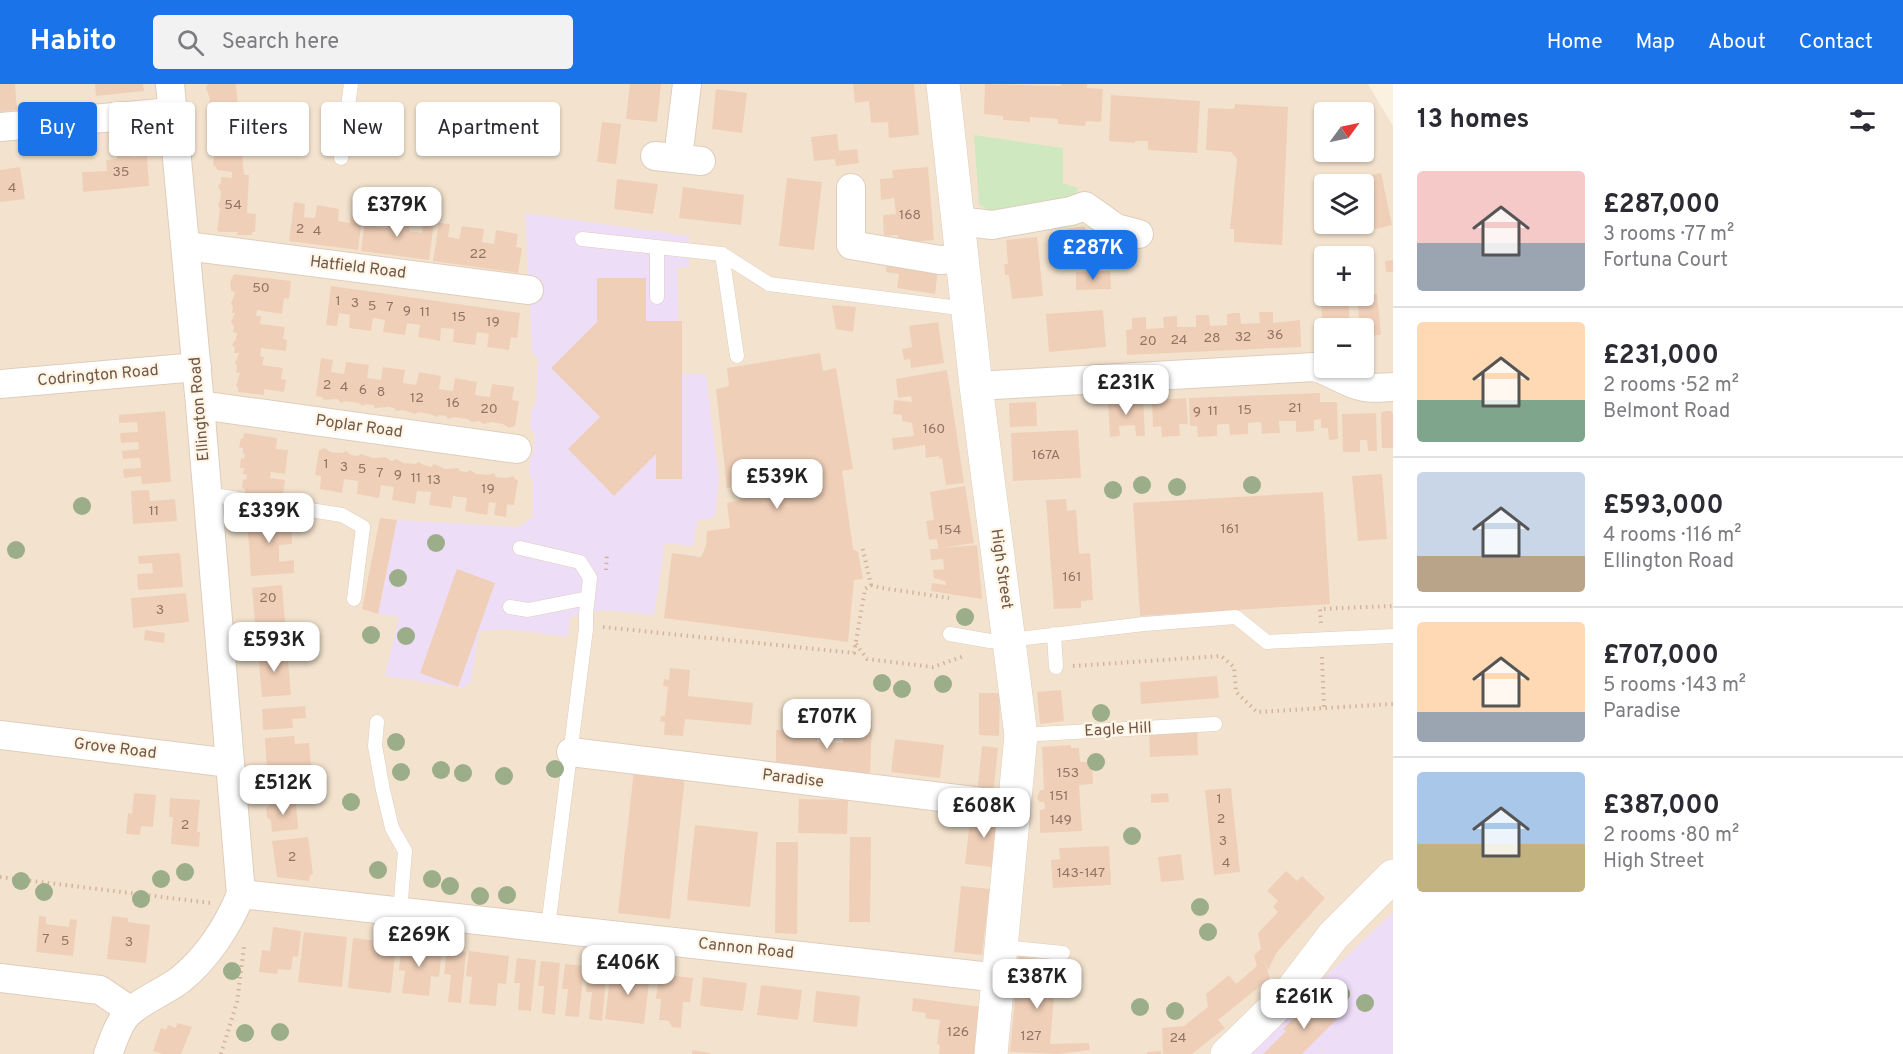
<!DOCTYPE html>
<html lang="en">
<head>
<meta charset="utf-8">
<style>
	:root { --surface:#fff; --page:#f2f2f3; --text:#2b2b33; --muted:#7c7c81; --line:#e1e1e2; --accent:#1a73e8 }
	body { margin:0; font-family:Overpass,sans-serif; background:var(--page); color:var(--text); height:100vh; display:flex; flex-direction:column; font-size:22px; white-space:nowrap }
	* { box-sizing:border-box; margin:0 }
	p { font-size:20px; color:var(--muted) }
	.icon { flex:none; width:33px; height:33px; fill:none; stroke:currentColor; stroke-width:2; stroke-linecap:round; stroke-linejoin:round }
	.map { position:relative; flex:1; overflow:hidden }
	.panel { display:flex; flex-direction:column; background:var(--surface); width:510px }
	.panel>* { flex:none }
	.hud { position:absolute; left:18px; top:18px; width:570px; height:54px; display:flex; gap:12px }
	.needle { width:39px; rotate:57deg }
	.fabs { position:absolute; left:1314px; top:18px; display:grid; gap:12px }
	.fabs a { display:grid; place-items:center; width:60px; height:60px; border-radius:6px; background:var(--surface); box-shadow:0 2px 4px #0004; font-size:30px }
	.price { position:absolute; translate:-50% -51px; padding:0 14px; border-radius:12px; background:#fff; color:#222; font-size:20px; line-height:39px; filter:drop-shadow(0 2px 3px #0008) }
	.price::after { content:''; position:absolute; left:50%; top:36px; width:18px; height:14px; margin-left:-9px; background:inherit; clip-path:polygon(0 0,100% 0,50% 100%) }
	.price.current { background:var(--accent); color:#fff }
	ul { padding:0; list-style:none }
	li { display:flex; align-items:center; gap:18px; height:150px; padding:0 24px }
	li+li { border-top:2px solid var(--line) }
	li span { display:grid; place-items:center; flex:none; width:168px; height:120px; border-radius:6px; color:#555 }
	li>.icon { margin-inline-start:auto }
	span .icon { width:72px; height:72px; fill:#fffc; stroke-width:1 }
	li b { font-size:26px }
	h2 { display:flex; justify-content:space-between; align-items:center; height:72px; padding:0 24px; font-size:26px }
	.pill { padding:0 21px; border-radius:6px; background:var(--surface); box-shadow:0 2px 4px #0004; font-size:21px; line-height:54px }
	.pill.current { background:var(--accent); color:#fff }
	header { display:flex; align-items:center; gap:36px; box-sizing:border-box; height:84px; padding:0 30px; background:var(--accent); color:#fff }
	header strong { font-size:28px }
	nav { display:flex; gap:33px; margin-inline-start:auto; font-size:21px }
	.search { width:420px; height:54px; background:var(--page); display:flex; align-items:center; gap:15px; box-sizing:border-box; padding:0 21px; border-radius:6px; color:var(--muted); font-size:22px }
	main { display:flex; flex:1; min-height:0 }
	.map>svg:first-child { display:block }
	.residential { fill:#f3e3ce; fill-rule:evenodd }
	.education { fill:#eeddf7 }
	.green { fill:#cfe8bf }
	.building { fill:#f0cfb8 }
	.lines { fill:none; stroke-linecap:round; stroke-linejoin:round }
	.service-casing { stroke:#dfcdbc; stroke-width:15 }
	.minor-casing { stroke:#dfcdbc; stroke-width:30 }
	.tertiary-casing { stroke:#dfcdbc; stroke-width:34 }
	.path { stroke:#d4b39c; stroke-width:4; stroke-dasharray:1.5 4.5; stroke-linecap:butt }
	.service { stroke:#fff; stroke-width:14 }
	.minor { stroke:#fff; stroke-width:28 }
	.tertiary { stroke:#fff; stroke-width:33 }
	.tree { fill:#9cae89 }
	.labels { text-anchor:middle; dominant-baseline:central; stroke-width:4.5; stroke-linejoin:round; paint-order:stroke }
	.number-label { font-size:14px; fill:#917564 }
	.street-label { font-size:16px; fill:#715748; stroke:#fff5e5 }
</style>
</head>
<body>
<header>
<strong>Habito</strong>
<div class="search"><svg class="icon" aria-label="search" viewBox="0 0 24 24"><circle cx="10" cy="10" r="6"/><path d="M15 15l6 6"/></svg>Search here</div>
<nav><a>Home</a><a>Map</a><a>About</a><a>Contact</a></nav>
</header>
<main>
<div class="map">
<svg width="1393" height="970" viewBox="0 0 1393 970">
	<rect width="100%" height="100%" fill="#fbf1e0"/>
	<path class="residential" d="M0,0H1368L1393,42V970H0ZM1324,28H1364V68H1324ZM1324,100H1364V140H1324ZM1324,172H1364V212H1324ZM1324,244H1364V284H1324Z"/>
	<path class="education" d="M525,129L689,152V183L677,184L680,290H706L719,394L715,433L698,436L693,462L665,459L654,531L604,526L570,533L568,553L507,545L479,547L471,598L462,604L385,592L399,533L378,530L397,436L519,443L533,433V395L529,391L530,374L533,369L535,349L530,344L531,325L536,321L538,274L532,268Z
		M1393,828V970H1244L1249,965Z"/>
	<path class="green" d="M974,51L1063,64V99L1078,104L1074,115L995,131L979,120Z"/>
	<path class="building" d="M0,0H15L17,26L0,28Z
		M95,0H143L144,7L96,12Z
		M208,0H236L244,91H249L247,129L256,130L255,148H252V151H237L238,148H219L217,146L220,126L218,120L220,117L221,108L218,102L221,99V93L232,94V88L217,86L216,83L213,81L215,65L212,63L214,57L213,48L210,45L212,39L211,29L208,24L210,15L206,4Z
		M630,0H661L657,38L626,35Z
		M853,0H914L919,51L889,54L888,38L871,39L869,17L855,19Z
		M985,0L1061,2V0H1087V4L1103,5L1101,38L1086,37L1085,42L1058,40V35L1030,33V38L1003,36V32L984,30Z
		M716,5L747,9L742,49L712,45Z
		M1111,11L1200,17L1197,69L1148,66V57H1135V59L1109,57Z
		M1235,20L1288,23L1282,161L1234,158V145H1230L1237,75L1231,68L1206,66L1208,24L1234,25Z
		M602,38L621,40L616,80L597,78Z
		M837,50L839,67L857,65L859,79L836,82L835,75L814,77L811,53Z
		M132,69V73L147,71L149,102L83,108L82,88L107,87L106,76L117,75V70Z
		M20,83L25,115L0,118V86Z
		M928,83L934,156L898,159V151L884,152L883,131L896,130L894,114L881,116L880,95L893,94L892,86Z
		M1381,89L1392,141L1371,146L1364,110V100H1361L1360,93Z
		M787,94L822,98L814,166L779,162Z
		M617,95L658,100L653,130L614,125Z
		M683,103L744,111L741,141L679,134Z
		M294,118L305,120L304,133L315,134L317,121L339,125L338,137L350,139L352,126L363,127L358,166L289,157Z
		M366,128L377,130L375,143L387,144L389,132L411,134L409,147L422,149L423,136L434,138L429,176L361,167Z
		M439,139L450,140L448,153L459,155L462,142L484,145L482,158L494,160L496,146L518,150L516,163L522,164L518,189L433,177Z
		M1085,142L1089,175L1071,177L1067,145Z
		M1037,153L1043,212L1012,215L1009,191H1005L1004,180H1008L1006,156Z
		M1393,176V188H1386L1385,177Z
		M887,177L938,185L935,210L897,204L899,190L886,188Z
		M1110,187L1111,205L1076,206V188Z
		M234,190L291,197L289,215L284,214L282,230L257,226L256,232H261L260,240L285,243L283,255L287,256L286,267L261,264L260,272L264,273L262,281L283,284L281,295L286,296L284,308L264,305V311L238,308V304L236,302L240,289H236L237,282L235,279L239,269H234L235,264L232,261L236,255L237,249L233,248L234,242L231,238L235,229H232L233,223L231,220L235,208L231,207L230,198Z
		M597,194H646V237H682V395H656V370L614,412L568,365L600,333L551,284L597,238Z
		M331,202L520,229L517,254L511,253L509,266L487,263L489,250L477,248L475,261L453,258L454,245L441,244L440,257L418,253L420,241L407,239L405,251L383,248L385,236L373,234L371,247L349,244L350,231L339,229L337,242L326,241Z
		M1320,206H1324V212H1348L1350,244H1323Z
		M1377,210L1381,251L1364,252V244H1360L1357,212Z
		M832,221L856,223L853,248L836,245Z
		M1103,226L1106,263L1049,268L1046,230Z
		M1259,228H1273V239L1300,236L1301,263L1127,271L1126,246L1132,245V234L1146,233V245L1164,244L1163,233L1177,232V243H1196V231H1209L1210,242L1227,241V230L1234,229H1240L1241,240L1260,239Z
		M938,238L944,279L911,284L910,275L904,276L902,265L912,263L909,242Z
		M820,269L823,287L836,284L853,385L842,387L853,465L858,468L863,495L854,496L848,558L664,534L672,469L701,473L706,462L707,447L730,444L727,419L740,416L738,402L727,404L716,305L729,302L727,284Z
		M321,274L333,276L331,288L344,290L346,278L369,281L367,294L381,296L383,283L405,286L403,299L410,300L416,301L419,288L441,292L439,305L453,307L455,294L477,298L475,311L482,312L490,313L492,300L514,303L512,316L519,317L515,342L509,344L503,340L491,338L484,340L479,337L472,338L467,335L454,333L448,335L446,332L439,331L436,333L430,330L418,328L415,330L403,326L396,327L394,324L388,323L375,324L373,321L366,320L363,322L358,319L345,317L342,319L337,315L324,316L322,313L316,312Z
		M947,286L964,399L946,401L942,374L939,375V372L926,374L925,361L893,366L892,354L914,352L912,339L902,337V331L893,330L894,316L912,318L911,312L898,314L896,295Z
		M1320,309V318H1337L1338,355L1329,356L1328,344H1321V335L1314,336V347L1296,348V337H1279L1280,349H1271L1262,350L1261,338L1248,339V350L1230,351L1229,340H1222L1217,341V352L1198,353L1197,342H1190L1189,314Z
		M1143,314L1145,352H1136L1135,341L1119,342L1120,352L1110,353L1108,316Z
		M1186,314L1188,340H1179L1180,352L1162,353L1161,342L1153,343L1152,316Z
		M1036,318L1037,342L1010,343L1009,319Z
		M165,327L171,398L142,400L141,392L124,394L123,385L141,384L140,374L123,375L122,367L139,365L138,358L121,359L120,349L138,348L137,338L119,339V331Z
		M1385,327H1391L1393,330V364H1382L1381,329Z
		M1376,329L1377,367H1368L1367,356H1360V368H1343L1342,330Z
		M1078,346L1081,394L1013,397L1011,349Z
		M244,349L277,354L276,365L288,366L285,390L271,388L270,394L285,396L283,410L275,409L274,415L245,411V405L242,404L243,395L246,396L247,391L243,390L244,384H240L241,374L244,375L245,370H243V364L239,363L241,354L243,355Z
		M325,364L330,368L343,369L346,367L351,371L358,372L361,370L373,374L386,373L391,377L397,375L403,379L415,380L418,378L424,381L431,383L434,380L445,385L458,384L460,387L467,388L470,386L476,390L488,391L494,389L496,393L507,394L513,392L515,395L518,396L514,421L507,420L506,433L494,431L496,419L489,418L487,431L465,427L467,414L453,412L451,424L429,421L431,408L417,407L415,420L392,416L394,403L387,402L381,401L379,414L357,410L358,397L344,395L342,409L320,405L321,392L315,391L319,366Z
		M1382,390L1387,455L1358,457L1352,392Z
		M965,402L974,459L941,464L977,461L982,515L931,507L932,499L946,501L945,497L934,494L933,486L944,485L943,475L931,476L930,465H938L937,455L929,456L926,437L934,436L930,408Z
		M149,406L150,417L175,415L177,437L133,440L131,407Z
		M1323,408L1330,520L1140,532L1133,419Z
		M1066,415L1067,427L1076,426L1079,470L1090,469L1093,516L1081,517V524L1054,525L1046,416Z
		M276,429L277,436L291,435L292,460L279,461V478L294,476V489L251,492L247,431Z
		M380,434L397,436L378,530L362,525Z
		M180,469L183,503L138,506L137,490L153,489L152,479L139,480L138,472Z
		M457,485L495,499L458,603L420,589Z
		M282,501L286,548L256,550L252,504Z
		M186,509L189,538L133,544L131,514Z
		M145,546L165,549L164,559L144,556Z
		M287,565L291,611L262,613L258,567Z
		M670,584L690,586L688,612L753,619L751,641L685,635L683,652L664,651L665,638L660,637L661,632H665L668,603L663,602L664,595L669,596Z
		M1217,592L1219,614L1141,620L1140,598Z
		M1061,606L1064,637L1040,640L1037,608Z
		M979,609H1000L999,652L979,651Z
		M305,622L306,634L292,635L293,644L263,646L262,625Z
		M808,632H817V658L843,659L844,636L872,637L870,693L776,684V646L808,647Z
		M1197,643L1198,671L1150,673L1149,646Z
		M294,652L295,660L309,659L311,681L296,682L297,690L298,701L312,700L313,712L269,715L265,654Z
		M895,655L944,661L940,694L891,688Z
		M1071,661V664H1079L1080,678H1092L1093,700L1079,701L1082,747L1040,749V726L1045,725L1044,718H1040L1037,714L1040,706H1044L1042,663Z
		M982,662L998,664L993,712L977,710Z
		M634,686L685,692L670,835L618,829Z
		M1231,704L1240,788L1214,791L1205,706Z
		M134,709L156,711L153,743L141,742L140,751L126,750L128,729L132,730Z
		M1168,709L1169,718L1151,719V710Z
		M170,714L200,716L197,748H200L199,763L171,760L173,733H169Z
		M799,715L848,716L847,750L798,749Z
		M296,718L298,745L272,748L271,737L267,733L266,725L270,720Z
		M971,727L1003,731L997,775L993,777L992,783L965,780Z
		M695,741L758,748L750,823L687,816Z
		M308,753L313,790L310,791L309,797L277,793L272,757Z
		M850,753H871L870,838H849Z
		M776,758H798L797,850L775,849Z
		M1109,762L1111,801L1053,804L1051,776L1060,775L1059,764Z
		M1181,770L1184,796L1161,798L1158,773Z
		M1286,787L1297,797L1302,792L1325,814L1277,868L1268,886L1264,876L1270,894L1218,936L1225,944L1192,970H1163L1162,944L1184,942L1208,923L1206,910L1229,891L1236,900L1257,882L1254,871L1261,865L1258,849L1278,828L1273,823L1278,817L1267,807Z
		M961,802L990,805L982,871L954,868Z
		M39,832L46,833V840L69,843L70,835L77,836L73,872L36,868Z
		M112,832L128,834V838L150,841L146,879L107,875Z
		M273,843L301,847L298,873L293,872L291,886L278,885L277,890L259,888L262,866L270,867Z
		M304,848L347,853L342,903L298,898Z
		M353,854L396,859L391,909L348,904Z
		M402,860L442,865L439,893L431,892L429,912L402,909L405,887L399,886Z
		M447,865L466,868L461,919L448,918L451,891L444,890Z
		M469,867L509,872L506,900L498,899L496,922L469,920L472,893L466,892Z
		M1019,873L1057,877L1050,960L1089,959L1090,966L1058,970L1010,968Z
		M517,874L536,876L531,927L518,926L520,899H514Z
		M541,877L560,879L555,931L542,929L544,902H538Z
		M565,880L584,882L579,933L565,932L568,905H562Z
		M588,883L607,885L602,937L589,935L592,908H586Z
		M611,885L650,890L644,940L605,935Z
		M659,890L693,894L690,918H683L681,944L672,943L669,937L659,936L661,915H656Z
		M703,893L747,899L743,927L700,922Z
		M761,901L802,906L798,936L757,931Z
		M816,907L860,912L857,943L813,938Z
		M1315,913L1337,935L1302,970H1263L1286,947L1283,945Z
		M913,914L981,923L975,970H939L940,961L937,960L940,936L925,934L926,929L912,927Z
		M177,939L192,943L181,970H163L153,967L161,944L166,946L168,941L176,944Z
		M692,966L710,969V970H692Z
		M1161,967V970H1147V968Z"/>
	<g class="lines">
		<defs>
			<path id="service" d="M341,74L351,0
				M582,155L722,170L769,200L967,225
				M722,170L737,272
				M657,213V163
				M207,410L342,431L363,443L354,515
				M520,464L580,478L590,494L586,530V545L548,843
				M510,523L528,526L588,514
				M950,550L990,557L1010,556L1144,540L1236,533L1267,558L1393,552
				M1054,550L1056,583
				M377,638L375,662L383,706L392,744L405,767L400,828
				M1021,651L1215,640
				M1002,863L1063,869"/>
			<path id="minor" d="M0,43L172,28
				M655,72L701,77
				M678,74L687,0
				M851,104V161L940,176L962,175
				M958,137L992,141L1071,127L1085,122L1116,144L1139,150
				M186,162L529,206
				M0,300L197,283
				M976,302L1314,283C1331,287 1346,300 1364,303C1373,305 1384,303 1393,303
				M200,321L517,365
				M0,651L230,679
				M571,668L1015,722
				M241,810L1000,894
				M0,894L100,906L131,927
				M108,970C114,955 119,936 132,926C147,914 165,907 180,896C207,874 228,842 241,810L200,321L170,0"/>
			<path id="tertiary" d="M943,0L976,302L1021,651L991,970
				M1227,970L1289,910L1333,852L1393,792"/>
		</defs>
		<use href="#service" class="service-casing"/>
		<use href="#minor" class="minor-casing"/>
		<use href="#tertiary" class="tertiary-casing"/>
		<path class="path" d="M606,486L607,470
			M871,501L882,504L949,514
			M1321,539L1320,525L1393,522
			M603,543L854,569L865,505L871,501L862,462
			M856,560L867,575L933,583L964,572
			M1322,573L1324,624
			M1073,582L1221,572L1234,583L1236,608L1257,628L1393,620
			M0,793L211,819
			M221,970L237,918L244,863"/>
		<use href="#service" class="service"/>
		<use href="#minor" class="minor"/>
		<use href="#tertiary" class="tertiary"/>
	</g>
	<g class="tree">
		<circle cx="1142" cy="401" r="9"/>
		<circle cx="1252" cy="401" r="9"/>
		<circle cx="1177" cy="403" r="9"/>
		<circle cx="1113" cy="406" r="9"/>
		<circle cx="82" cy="422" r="9"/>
		<circle cx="436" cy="459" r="9"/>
		<circle cx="16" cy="466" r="9"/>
		<circle cx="398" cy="494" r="9"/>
		<circle cx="965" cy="533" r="9"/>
		<circle cx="371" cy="551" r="9"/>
		<circle cx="406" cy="552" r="9"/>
		<circle cx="882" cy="599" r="9"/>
		<circle cx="943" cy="600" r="9"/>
		<circle cx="902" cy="605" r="9"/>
		<circle cx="1101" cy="629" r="9"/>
		<circle cx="396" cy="658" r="9"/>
		<circle cx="1096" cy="678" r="9"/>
		<circle cx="555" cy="685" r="9"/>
		<circle cx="441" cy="686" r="9"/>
		<circle cx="401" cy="688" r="9"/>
		<circle cx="463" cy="689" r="9"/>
		<circle cx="504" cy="692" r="9"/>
		<circle cx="351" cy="718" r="9"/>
		<circle cx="1132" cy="752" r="9"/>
		<circle cx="378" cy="786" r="9"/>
		<circle cx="185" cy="788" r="9"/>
		<circle cx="161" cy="795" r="9"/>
		<circle cx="432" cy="795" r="9"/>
		<circle cx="21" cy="797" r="9"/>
		<circle cx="450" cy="802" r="9"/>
		<circle cx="44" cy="808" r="9"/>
		<circle cx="507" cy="811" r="9"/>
		<circle cx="480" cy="812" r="9"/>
		<circle cx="141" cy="815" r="9"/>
		<circle cx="1200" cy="823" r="9"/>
		<circle cx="1208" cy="848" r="9"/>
		<circle cx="232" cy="887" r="9"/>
		<circle cx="1341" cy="910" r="9"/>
		<circle cx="1365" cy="919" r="9"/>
		<circle cx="1140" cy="923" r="9"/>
		<circle cx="1175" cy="927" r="9"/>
		<circle cx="280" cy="948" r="9"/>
		<circle cx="245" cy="949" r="9"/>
	</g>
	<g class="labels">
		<g class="number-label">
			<text x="121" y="88">35</text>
			<text x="12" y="104">4</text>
			<text x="233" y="121">54</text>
			<text x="910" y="131">168</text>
			<text x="300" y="145">2</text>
			<text x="317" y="147">4</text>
			<text x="478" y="170">22</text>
			<text x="261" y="204">50</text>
			<text x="338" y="217">1</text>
			<text x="355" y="219">3</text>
			<text x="372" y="222">5</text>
			<text x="390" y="223">7</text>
			<text x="407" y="227">9</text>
			<text x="425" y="228">11</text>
			<text x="459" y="233">15</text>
			<text x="493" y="238">19</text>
			<text x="1275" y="251">36</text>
			<text x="1243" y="253">32</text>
			<text x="1212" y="254">28</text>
			<text x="1179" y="256">24</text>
			<text x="1148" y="257">20</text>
			<text x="327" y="301">2</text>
			<text x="344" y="303">4</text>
			<text x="363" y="306">6</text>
			<text x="381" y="308">8</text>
			<text x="417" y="314">12</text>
			<text x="453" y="319">16</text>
			<text x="1295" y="324">21</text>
			<text x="489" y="325">20</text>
			<text x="1245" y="326">15</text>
			<text x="1213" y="327">11</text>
			<text x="1197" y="328">9</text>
			<text x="934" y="345">160</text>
			<text x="1046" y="371">167A</text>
			<text x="326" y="380">1</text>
			<text x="344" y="383">3</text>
			<text x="362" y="385">5</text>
			<text x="380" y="389">7</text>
			<text x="398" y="391">9</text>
			<text x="416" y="394">11</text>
			<text x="434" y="396">13</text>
			<text x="488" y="405">19</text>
			<text x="154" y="427">11</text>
			<text x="1230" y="445">161</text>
			<text x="950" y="446">154</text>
			<text x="1072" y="493">161</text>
			<text x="268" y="514">20</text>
			<text x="160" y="526">3</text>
			<text x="1068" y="689">153</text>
			<text x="1059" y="712">151</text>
			<text x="1219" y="715">1</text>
			<text x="1221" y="735">2</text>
			<text x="1061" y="736">149</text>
			<text x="185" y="741">2</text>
			<text x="1223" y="757">3</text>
			<text x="292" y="773">2</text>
			<text x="1226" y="779">4</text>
			<text x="1081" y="789">143-147</text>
			<text x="46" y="855">7</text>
			<text x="65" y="857">5</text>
			<text x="129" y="858">3</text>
			<text x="958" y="948">126</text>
			<text x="1031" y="952">127</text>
			<text x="1178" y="954">24</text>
		</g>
		<g class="street-label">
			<text transform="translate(358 184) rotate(7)">Hatfield Road</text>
			<text transform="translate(98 292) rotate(-5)">Codrington Road</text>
			<text transform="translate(200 325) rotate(-95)">Ellington Road</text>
			<text transform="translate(359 343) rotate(8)">Poplar Road</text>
			<text transform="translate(1001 485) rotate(82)">High Street</text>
			<text transform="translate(1118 646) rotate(-3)">Eagle Hill</text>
			<text transform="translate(115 665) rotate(7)">Grove Road</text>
			<text transform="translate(793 695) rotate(7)">Paradise</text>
			<text transform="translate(746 865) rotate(6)">Cannon Road</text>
		</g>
	</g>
</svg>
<div class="fabs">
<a><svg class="needle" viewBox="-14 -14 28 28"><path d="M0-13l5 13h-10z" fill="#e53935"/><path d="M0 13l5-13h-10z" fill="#7c7c81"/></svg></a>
<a><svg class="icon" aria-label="layers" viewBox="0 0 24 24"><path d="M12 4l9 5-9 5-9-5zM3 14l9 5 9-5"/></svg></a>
<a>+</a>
<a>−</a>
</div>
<b class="price" style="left:397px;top:154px">£379K</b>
<b class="price current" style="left:1093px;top:197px">£287K</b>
<b class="price" style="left:1126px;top:332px">£231K</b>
<b class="price" style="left:777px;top:426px">£539K</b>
<b class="price" style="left:269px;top:460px">£339K</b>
<b class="price" style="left:274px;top:589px">£593K</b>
<b class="price" style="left:827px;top:666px">£707K</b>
<b class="price" style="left:283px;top:732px">£512K</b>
<b class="price" style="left:984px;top:755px">£608K</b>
<b class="price" style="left:419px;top:884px">£269K</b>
<b class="price" style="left:628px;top:912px">£406K</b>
<b class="price" style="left:1037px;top:926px">£387K</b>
<b class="price" style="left:1304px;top:946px">£261K</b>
<div class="hud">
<a class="pill current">Buy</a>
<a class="pill">Rent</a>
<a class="pill">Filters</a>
<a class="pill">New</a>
<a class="pill">Apartment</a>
</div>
</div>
<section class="panel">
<h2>13 homes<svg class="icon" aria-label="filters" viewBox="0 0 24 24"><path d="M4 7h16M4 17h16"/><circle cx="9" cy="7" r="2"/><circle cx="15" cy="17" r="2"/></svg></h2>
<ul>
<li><span style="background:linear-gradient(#f6c9c9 60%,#9aa5b1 0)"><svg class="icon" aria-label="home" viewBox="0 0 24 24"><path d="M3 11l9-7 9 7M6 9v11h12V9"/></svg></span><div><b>£287,000</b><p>3 rooms · 77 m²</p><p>Fortuna Court</p></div></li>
<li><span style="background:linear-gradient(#ffd9b3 65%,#7fa58c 0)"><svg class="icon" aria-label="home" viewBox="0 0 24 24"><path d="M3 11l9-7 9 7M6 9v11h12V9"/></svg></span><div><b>£231,000</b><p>2 rooms · 52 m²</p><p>Belmont Road</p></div></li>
<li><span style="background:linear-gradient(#c9d6e8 70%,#b9a48a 0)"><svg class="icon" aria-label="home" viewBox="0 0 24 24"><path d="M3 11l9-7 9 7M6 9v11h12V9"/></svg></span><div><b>£593,000</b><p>4 rooms · 116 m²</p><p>Ellington Road</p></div></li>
<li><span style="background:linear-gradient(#ffd9b3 75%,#9aa5b1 0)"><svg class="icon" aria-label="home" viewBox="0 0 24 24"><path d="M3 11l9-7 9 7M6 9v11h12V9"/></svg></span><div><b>£707,000</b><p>5 rooms · 143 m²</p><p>Paradise</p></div></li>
<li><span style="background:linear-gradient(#a9c7e8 60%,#c2b280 0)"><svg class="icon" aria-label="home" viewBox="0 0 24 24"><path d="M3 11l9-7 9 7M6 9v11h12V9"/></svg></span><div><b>£387,000</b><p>2 rooms · 80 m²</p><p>High Street</p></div></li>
</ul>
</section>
</main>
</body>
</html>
